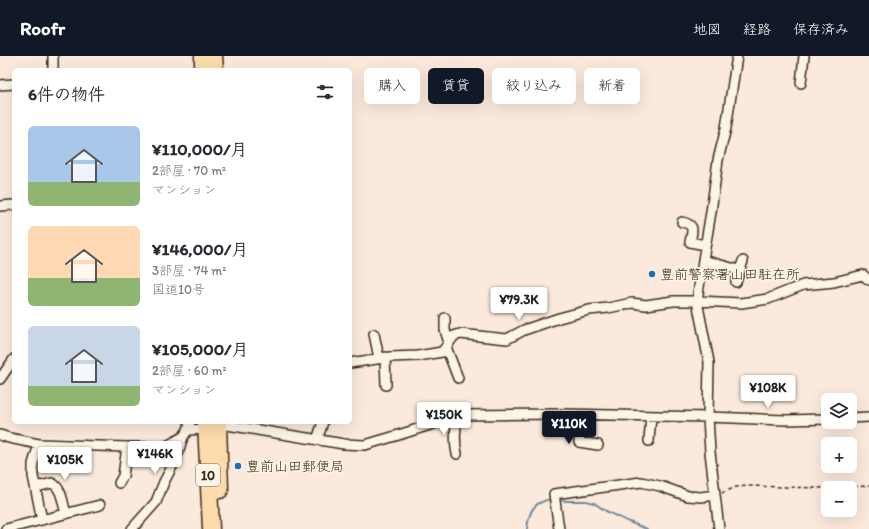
<!DOCTYPE html>
<html lang="ja">
<head>
<meta charset="utf-8">
<style>
	:root { --surface:#fff; --page:#f7f7f7; --text:#2b2b33; --muted:#7c7c81; --accent:#111827 }
	body { margin:0; font-family:Itim,"Klee One",sans-serif; background:var(--page); color:var(--text); height:100vh; display:flex; flex-direction:column; font-size:15px; white-space:nowrap }
	* { box-sizing:border-box; margin:0 }
	p { font-size:13px; color:var(--muted) }
	.icon { flex:none; width:22px; height:22px; fill:none; stroke:currentColor; stroke-width:2; stroke-linecap:round; stroke-linejoin:round }
	.map { position:relative; flex:1; overflow:hidden }
	.drawer { position:absolute; left:12px; top:12px; width:340px; height:356px; display:flex; flex-direction:column; background:var(--surface); border-radius:6px; box-shadow:0 4px 16px #0002 }
	.drawer>* { flex:none }
	.guide { position:absolute; left:364px; top:12px; width:380px; height:36px; display:flex; gap:8px }
	.controls { position:absolute; left:821px; top:337px; display:grid; gap:8px }
	.controls a { display:grid; place-items:center; width:36px; height:36px; border-radius:6px; background:var(--surface); box-shadow:0 4px 16px #0002; font-size:20px }
	.price { position:absolute; translate:-50% -34px; padding:0 9px; border-radius:4px; background:#fff; color:#222; font-size:13px; line-height:26px; filter:drop-shadow(0 1px 2px #0008) }
	.price::after { content:''; position:absolute; left:50%; top:24px; width:12px; height:9px; margin-left:-6px; background:inherit; clip-path:polygon(0 0,100% 0,50% 100%) }
	.price.on { background:var(--accent); color:#fff }
	ul { padding:0; list-style:none }
	li { display:flex; align-items:center; gap:12px; height:100px; padding:0 16px }
	li span { display:grid; place-items:center; flex:none; width:112px; height:80px; border-radius:6px; color:#555 }
	li>.icon { margin-inline-start:auto }
	span .icon { width:48px; height:48px; fill:#fffc; stroke-width:1 }
	li b { font-size:17px }
	h2 { display:flex; justify-content:space-between; align-items:center; height:48px; padding:0 16px; font-size:17px }
	.pill { padding:0 14px; border-radius:6px; background:var(--surface); box-shadow:0 4px 16px #0002; font-size:14px; line-height:36px }
	.pill.on { background:var(--accent); color:#fff }
	header { display:flex; align-items:center; gap:24px; box-sizing:border-box; height:56px; padding:0 20px; background:var(--accent); color:#fff }
	header strong { font-size:19px }
	nav { display:flex; gap:22px; margin-inline-start:auto; font-size:14px }
	.map>svg:first-child { display:block }
	.lines { fill:none; stroke-linecap:round; stroke-linejoin:round }
	.stream { stroke:#6d879a; stroke-width:2 }
	.street-casing { stroke:#3b2a1e; stroke-width:12 }
	.highway-casing { stroke:#3b2a1e; stroke-width:19 }
	.path { stroke:#3b2a1e; stroke-width:1.5; stroke-dasharray:4 3; stroke-linecap:butt }
	.street { stroke:#fcf5e5; stroke-width:9 }
	.highway { stroke:#fcdcac; stroke-width:16 }
	.poi-dot { fill:#1f6fb2; stroke:#fcf5e5; stroke-width:1.5 }
	.labels { text-anchor:middle; dominant-baseline:central; stroke-width:3; stroke-linejoin:round; paint-order:stroke }
	.shield { fill:#fcf5e5; stroke:#75675a; stroke-width:1 }
	.shield-label { font-size:13px; font-weight:bold; fill:#3b2a1e }
	.poi-label { font-size:14px; fill:#3b2a1e; stroke:#fcf5e5; text-anchor:start }
</style>
</head>
<body>
<header>
<strong>Roofr</strong>
<nav><a>地図</a><a>経路</a><a>保存済み</a></nav>
</header>
<div class="map">
<svg width="869" height="473" viewBox="0 0 869 473">
	<rect width="100%" height="100%" fill="#fbeadc"/>
	<filter id="ink" filterUnits="userSpaceOnUse"><feTurbulence type="fractalNoise" baseFrequency=".025" numOctaves="2"/><feDisplacementMap in="SourceGraphic" scale="8" xChannelSelector="R" yChannelSelector="G"/><feConvolveMatrix kernelMatrix="1 2 1 2 8 2 1 2 1" color-interpolation-filters="sRGB"/></filter>
	<g filter="url(#ink)">
		<g class="lines">
			<path class="stream" d="M557,443L566,445H586L594,447L606,455L629,466L647,473
				M527,473C529,455 533,446 552,443"/>
			<defs>
				<path id="street" d="M53,0V14
					M801,27L804,0
					M0,29L14,28
					M0,150L14,149
					M682,166C696,169 692,175 690,186L705,189
					M703,204L739,214
					M736,226L743,205
					M445,262V274L449,287
					M374,278L379,302
					M446,291L458,322
					M385,301L386,329
					M350,307L390,301L418,300L442,296L454,280L460,278L507,283L524,274L559,262L589,254L608,252L632,247L646,249L673,245H697L741,247L768,243L803,229L834,226L863,219L869,224
					M0,323L14,303
					M583,359L579,386L598,389
					M457,361C455,374 454,385 457,398
					M850,362L869,361
					M188,374L205,373L227,369L344,388L365,389L392,381L462,359L563,358L708,361L785,364L828,363
					M0,379L9,382L39,388L127,391H165L183,381
					M317,384L323,366
					M649,385L651,360
					M39,388L33,408V420L42,464
					M119,427L123,420L127,391
					M35,429L41,430L52,427C62,432 63,448 66,458
					M6,473L100,449
					M132,473L156,446L164,426L176,403L183,381L188,374L190,366
					M559,473L554,438L641,426L660,430L688,440L701,441L715,439
					M719,473L710,396L708,361L709,306L697,245L703,204L711,156L718,104L726,72L737,0"/>
				<path id="highway" d="M203,0V14
					M214,0L215,14
					M206,366L211,473
					M218,366L220,434"/>
			</defs>
			<use href="#street" class="street-casing"/>
			<use href="#highway" class="highway-casing"/>
			<path class="path" d="M722,437L736,431L749,430L819,432L869,430"/>
			<use href="#street" class="street"/>
			<use href="#highway" class="highway"/>
		</g>
	</g>
	<g class="poi-dot">
		<circle cx="652" cy="218" r="4"/>
		<circle cx="238" cy="410" r="4"/>
	</g>
	<g class="labels">
		<rect class="shield" x="196" y="408" width="24" height="22" rx="3"/>
		<g class="shield-label">
			<text x="208" y="419">10</text>
		</g>
		<g class="poi-label">
			<text x="660" y="218">豊前警察署山田駐在所</text>
			<text x="246" y="410">豊前山田郵便局</text>
		</g>
	</g>
</svg>
<div class="controls">
<a><svg class="icon" aria-label="layers" viewBox="0 0 24 24"><path d="M12 4l9 5-9 5-9-5zM3 14l9 5 9-5"/></svg></a>
<a>+</a>
<a>−</a>
</div>
<b class="price" style="left:519px;top:265px">¥79.3K</b>
<b class="price" style="left:768px;top:353px">¥108K</b>
<b class="price" style="left:444px;top:380px">¥150K</b>
<b class="price on" style="left:569px;top:389px">¥110K</b>
<b class="price" style="left:155px;top:419px">¥146K</b>
<b class="price" style="left:65px;top:425px">¥105K</b>
<div class="guide">
<a class="pill">購入</a>
<a class="pill on">賃貸</a>
<a class="pill">絞り込み</a>
<a class="pill">新着</a>
</div>
<section class="drawer">
<h2>6件の物件<svg class="icon" aria-label="filters" viewBox="0 0 24 24"><path d="M4 7h16M4 17h16"/><circle cx="9" cy="7" r="2"/><circle cx="15" cy="17" r="2"/></svg></h2>
<ul>
<li><span style="background:linear-gradient(#a9c7e8 70%,#8fb573 0)"><svg class="icon" aria-label="home" viewBox="0 0 24 24"><path d="M3 11l9-7 9 7M6 9v11h12V9"/></svg></span><div><b>¥110,000/月</b><p>2部屋 · 70 m²</p><p>マンション</p></div></li>
<li><span style="background:linear-gradient(#ffd9b3 65%,#8fb573 0)"><svg class="icon" aria-label="home" viewBox="0 0 24 24"><path d="M3 11l9-7 9 7M6 9v11h12V9"/></svg></span><div><b>¥146,000/月</b><p>3部屋 · 74 m²</p><p>国道10号</p></div></li>
<li><span style="background:linear-gradient(#c9d6e8 75%,#8fb573 0)"><svg class="icon" aria-label="home" viewBox="0 0 24 24"><path d="M3 11l9-7 9 7M6 9v11h12V9"/></svg></span><div><b>¥105,000/月</b><p>2部屋 · 60 m²</p><p>マンション</p></div></li>
</ul>
</section>
</div>
</body>
</html>
